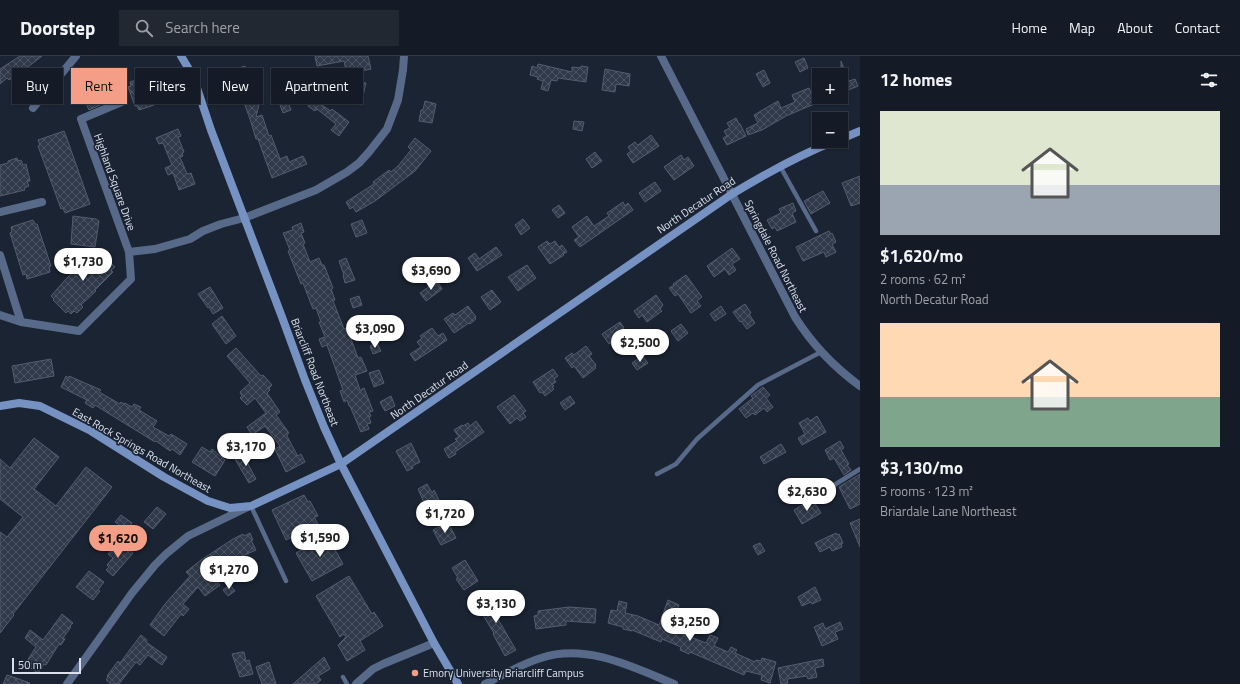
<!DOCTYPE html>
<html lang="en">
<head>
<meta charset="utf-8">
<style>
	:root { --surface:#141b26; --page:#212832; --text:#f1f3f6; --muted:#9da1a7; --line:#333943; --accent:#f49e87 }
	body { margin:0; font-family:"Titillium Web",sans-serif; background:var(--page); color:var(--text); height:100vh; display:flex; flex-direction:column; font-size:15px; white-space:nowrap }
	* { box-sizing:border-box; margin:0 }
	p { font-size:13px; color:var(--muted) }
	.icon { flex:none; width:22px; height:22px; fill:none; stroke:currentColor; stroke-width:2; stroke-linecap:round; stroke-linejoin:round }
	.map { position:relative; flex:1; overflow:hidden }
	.sheet { display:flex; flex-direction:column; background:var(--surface); width:380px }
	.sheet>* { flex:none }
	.banner { position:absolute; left:12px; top:12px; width:380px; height:36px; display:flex; gap:8px }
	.fabs { position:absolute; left:812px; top:12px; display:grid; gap:8px }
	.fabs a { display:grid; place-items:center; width:36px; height:36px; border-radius:0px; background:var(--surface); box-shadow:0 1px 3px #0004,0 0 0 1px var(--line); font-size:20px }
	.scale { position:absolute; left:12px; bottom:10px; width:69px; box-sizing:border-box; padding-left:4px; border:2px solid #dbe1ec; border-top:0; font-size:11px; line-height:14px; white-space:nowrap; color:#dbe1ec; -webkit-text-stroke:3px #1b2433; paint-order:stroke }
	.price { position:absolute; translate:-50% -34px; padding:0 9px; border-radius:14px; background:#fff; color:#222; font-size:13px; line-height:26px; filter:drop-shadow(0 1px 2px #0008) }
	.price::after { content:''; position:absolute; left:50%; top:24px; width:12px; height:9px; margin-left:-6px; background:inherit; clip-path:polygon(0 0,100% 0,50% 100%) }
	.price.current { background:var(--accent); color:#111 }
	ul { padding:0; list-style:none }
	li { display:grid; align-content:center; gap:8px; height:212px; padding:0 20px }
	li span { display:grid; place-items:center; height:124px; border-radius:0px; color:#555 }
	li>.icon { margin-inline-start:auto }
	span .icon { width:72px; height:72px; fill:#fffc; stroke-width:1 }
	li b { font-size:17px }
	h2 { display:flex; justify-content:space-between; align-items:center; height:48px; padding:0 20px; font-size:17px }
	.pill { padding:0 14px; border-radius:0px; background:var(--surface); box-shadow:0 1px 3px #0004,0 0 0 1px var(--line); font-size:14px; line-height:36px }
	.pill.current { background:var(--accent); color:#111 }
	header { display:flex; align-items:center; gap:24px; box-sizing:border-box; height:56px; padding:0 20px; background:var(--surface); border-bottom:1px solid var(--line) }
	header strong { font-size:19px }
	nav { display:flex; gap:22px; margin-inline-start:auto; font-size:14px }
	.search { width:280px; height:36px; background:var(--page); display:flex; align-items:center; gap:10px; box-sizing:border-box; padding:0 14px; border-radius:0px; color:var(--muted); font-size:15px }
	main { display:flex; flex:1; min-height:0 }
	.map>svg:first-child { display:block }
	.building { fill:url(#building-cross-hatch); stroke:#535d6f }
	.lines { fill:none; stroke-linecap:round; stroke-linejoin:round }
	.lane { stroke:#586a89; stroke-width:4.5 }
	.street { stroke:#586a89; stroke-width:8 }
	.secondary { stroke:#7592c3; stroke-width:8 }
	.poi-dot { fill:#f49e87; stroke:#1b2433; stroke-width:1.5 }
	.labels { text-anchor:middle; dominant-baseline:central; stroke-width:3.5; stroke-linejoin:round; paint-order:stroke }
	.street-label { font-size:11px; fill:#dbe1ec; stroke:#1b2433 }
	.poi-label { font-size:11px; fill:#dbe1ec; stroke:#1b2433; text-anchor:start }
</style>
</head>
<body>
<header>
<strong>Doorstep</strong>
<div class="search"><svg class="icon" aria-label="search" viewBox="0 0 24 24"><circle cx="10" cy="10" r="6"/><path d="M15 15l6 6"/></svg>Search here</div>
<nav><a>Home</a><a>Map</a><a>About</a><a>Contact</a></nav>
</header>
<main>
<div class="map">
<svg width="860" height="628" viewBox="0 0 860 628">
	<defs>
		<pattern id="building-cross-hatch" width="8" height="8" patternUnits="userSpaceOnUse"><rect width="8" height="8" fill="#2f3949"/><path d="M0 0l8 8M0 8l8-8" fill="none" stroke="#4d5563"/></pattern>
	</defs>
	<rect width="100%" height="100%" fill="#1b2433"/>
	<path class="building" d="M20,0H42L24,14L26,16L17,23L15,20L9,24L7,22L0,28V13Z
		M315,0H368L371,13L351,17L352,12L346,14L344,5L317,10Z
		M804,2L808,12L800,16L795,6Z
		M841,5L849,25L855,23L858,30L841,37V19H821L841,11Z
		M538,8L572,16V11L581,12V10L588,11L586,26L558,22L557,25L551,24L548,35L541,33L543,25L537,23L538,21L530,19L532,10L537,12Z
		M245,10L254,34L257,33L260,44L256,61L262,59L269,80L271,79L280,103L287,100L289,106L303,100L307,108L272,122L258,83H256L250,63L232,14Z
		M605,13L630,18L629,30L616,28L615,36L602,34Z
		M764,14L770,27L763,31L756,18Z
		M154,18L155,21H157L162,33L164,40L162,41L163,46L139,54L137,50H135L128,31L131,30L130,26Z
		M279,22L282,29L275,33L271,25Z
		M311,22L326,23L325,31L310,30Z
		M351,24L366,27L361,49L346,46Z
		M809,32L812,39L816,37L819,46L786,60L762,74L748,79L746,73L758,67L754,59L778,45L781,52L795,46L792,39Z
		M106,37L109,45L89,54L85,45Z
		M312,43L331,55L332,53L349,66L339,80L331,74L336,68L317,53L315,55L308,50Z
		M425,45L436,48L432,67L419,65L421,54H423Z
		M288,46L291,54L283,57L280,49Z
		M736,62L739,68H740L746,80L727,89L723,82L727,80L724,75L730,72L727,67Z
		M574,65L584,66L582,75L573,73Z
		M178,73L181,80L178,81L184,96L182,97L183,100L180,101L187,118L191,117L195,128L179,134L173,117L168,119L165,112L172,109L163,87L159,88L156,82Z
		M64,75L66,80L90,148L65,157L63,152L61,153L48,117L38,90L40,89L38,84Z
		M651,79L659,90L633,107L627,98L631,95L628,91L635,86L638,89Z
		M415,82L431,95L415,115L375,145L356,156L353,151L350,153L346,146L374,128L373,126L389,114L391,116L398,110L411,94L408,91Z
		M595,96L602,105L592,112L586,103Z
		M681,99L684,104L688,101L694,110L674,124L664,111Z
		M17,102L18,105L21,104L23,109L26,108L30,125H27L29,130L24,132L25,134L0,140V109L8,107V105Z
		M860,120V147L851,150L842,127Z
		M655,126L661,135L645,146L639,137Z
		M823,135L830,147L811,158L804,145Z
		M623,146L625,150L628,147L633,154L580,191L574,184L579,181L572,171L587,160L594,170L609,160L607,157Z
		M793,147L796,155L792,157L796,166L777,175L775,171L772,173L767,164L781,157L779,153Z
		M559,149L565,157L558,162L552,154Z
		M73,160L96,163L99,165L95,191L71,188Z
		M523,163L530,172L521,179L515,169Z
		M33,164L35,168H37L51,210L49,211L50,216L27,223L26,218L23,219L10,177L12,176L11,171Z
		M362,164L367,177L356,181L351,168Z
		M301,167L304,176L301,177L305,187L303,188L310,206L319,202L322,209H324L333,232L331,233L335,244L333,245L344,273L347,272L358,302L361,301L367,315L355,319L360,334L364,332L373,355L369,356L371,360L369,361L371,367L367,368L369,373L361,376L350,350H349L347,344L344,346L340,335L343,334L327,289L322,291L319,283L325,281L319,266H321L316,252L313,253L303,227L301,228L288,195L290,194L283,177L293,174L292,171Z
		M829,175L830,178L832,177L836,186L832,188L836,196L826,201L824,196L803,205L796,191Z
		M547,185L550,188L555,185L559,191L562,189L567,196L563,198L564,199L550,208L538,191Z
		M496,191L502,199L477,215L468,202L475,197L479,203Z
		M96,192L115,211L111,214L113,216L95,234L96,235L81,249L83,251L77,257L74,255L71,258L68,255L66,257L53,244L54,243L51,240L65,224Z
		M732,192L740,203L732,208L736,214L729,219L725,213L714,221L707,210Z
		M346,202L355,224L345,227L343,219H344L339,205Z
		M527,209L536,222L518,235L508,221Z
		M686,219L702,241L697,245L701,250L691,257L678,238L675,240L669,232L674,229L673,228Z
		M437,225L442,233L426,245L420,237Z
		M210,231L223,252L213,258L209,251L208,252L198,238Z
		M492,234L501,246L490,254L481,241Z
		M656,239L663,249L660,253L662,255L647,266L642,259L639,262L634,255Z
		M359,240L362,249L353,252L350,243Z
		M745,248L751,257L749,258L755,267L747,273L741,265L740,266L733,256Z
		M468,250L476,261L475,262L476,263L470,268L469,267L454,277L444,263L453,257L455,259Z
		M721,250L726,258L715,265L710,258Z
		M222,260L236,280L226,288L212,268Z
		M371,262L375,271L364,275L360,267Z
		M620,266L624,272L621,274L623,277L619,281L620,282L609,288L602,278Z
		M681,268L688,277L678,285L671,275Z
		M432,272L438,280L443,277L447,284L415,305L410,298L421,291L417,286L422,282L420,280Z
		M377,287L381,295L373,298L370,290Z
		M658,288H664L663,294L658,297L655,293L656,289Z
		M586,290L592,298L589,300L596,309L595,311L596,312L583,322L574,310L572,312L565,302L572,297L574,299Z
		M236,292L261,320L263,319L272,329L269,332L270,334L267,337L280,356L276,359L289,377L287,378V380L296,397L298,400L301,398L305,406L286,416L275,393L280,390L265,370L252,379L247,371L266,357L255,342L247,349L240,342L242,340L240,336L250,327L227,300Z
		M642,300L648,307L637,314L632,307Z
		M51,303L54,320L15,327L12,310Z
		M553,313L558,320L554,323L556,326L552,328L554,330L552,331L554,333L545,340L542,336L540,337L533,326Z
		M379,314L384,327L374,331L369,317Z
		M66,320L68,322L69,320L101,334L99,336L120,348L121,346L124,348L125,347L132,351L134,348L141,351L139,354L157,365L153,371L169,380L171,378L187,388L180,399L172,393L170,395L156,385L155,386L95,349L93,352L85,347L87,344L61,331Z
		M763,331L770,339L766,342L773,351L767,356L764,352L755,359L753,357L746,362L739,353L753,342L751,340Z
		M514,339L526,355L523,357L526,361L520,365L517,362L510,368L497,351Z
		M391,340L395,350L385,355L380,346Z
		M570,340L575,347L565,354L560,347Z
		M817,360L826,376L802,389L798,382L805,378L799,367L808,362L810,365Z
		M476,365L484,376L455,396L456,398L449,402L444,393L457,385L455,383L459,381L454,374L462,369L463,370L468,367L470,370Z
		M34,382L59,401L34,433L56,450L86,411L112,431L13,558L14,559L0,577V476L7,481L23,461L0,443V403L10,412Z
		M840,385L844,392L841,394L849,408L847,409L851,414L844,419L834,402L830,404L825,394Z
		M411,387L420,406L412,410L413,412L407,415L396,395Z
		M781,388L786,396L764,408L760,401Z
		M202,391L210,396L212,393L225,404L215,420L192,406Z
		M246,397L250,404L247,406L256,423L249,427L235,403Z
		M860,418V448L850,453L839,431Z
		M427,428L432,437L434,434L441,448L432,454L429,449L426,451L418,433Z
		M304,439L308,446L310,445L318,460L314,461L318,468L286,484L272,454Z
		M812,443L821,457L802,468L794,454Z
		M157,451L166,458L153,473L144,466Z
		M121,459L132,467L127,474L115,466Z
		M860,463V491L850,467Z
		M448,466L456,482L441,489L433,474Z
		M250,477L253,484H251L256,494L240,501L225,511L226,512L213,520L220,529L205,540L198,531L183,548L189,553L183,560L181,558L164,580L150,569L165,548L190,520L186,516L201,504L233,483L243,478L244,480Z
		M836,477L837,479L839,478L843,487L841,488L842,491L832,495L830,491L820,496L815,487Z
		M327,479L343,508L312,525L296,497Z
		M760,487L765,495L758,499L753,490Z
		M124,489L133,497L113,520L106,514L109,511L107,509L113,502L108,498L113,492L118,496Z
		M465,504L478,525L464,534L456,523L458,522L452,512Z
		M89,515L104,526L98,534L100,535L93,544L76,531Z
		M349,520L372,558L374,556L383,570L360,585L365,594L347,605L338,589L346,581L344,578L340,581L316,540Z
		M230,529L235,535L228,540L223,534Z
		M815,531L821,544L812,548L811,546L802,550L798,541Z
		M491,539H493L498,548L496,549L499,556L495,558L516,594L505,600L493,578L494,577L476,548Z
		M668,544L679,549L675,559L672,558L667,572L706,587L710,579L718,582L714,590L728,596L731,591L737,594L735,597L755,606L756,604L761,605L762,602L776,606L770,627L761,624L762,619L746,615L744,619L690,596L689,598L680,594L681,591L662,583L661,586L632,574V575L623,573V571L608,567L611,554L617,555L619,545L627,547L625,557L638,560L659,569Z
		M569,551L596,553L595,567L566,565V569L536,573L534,560L538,559V555Z
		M62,558L73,567L70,570L71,571L63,582L65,583L61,589L59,588L46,609L44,608L38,617L25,608L36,591L25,582L30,574L43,584Z
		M840,566L843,573L835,576L838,583L822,590L814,571L823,567L825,573Z
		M141,579L147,584L146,586L167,601L162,609L148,599L140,609L136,606L119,628H111L106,624L108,621L107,620L118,605L120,607Z
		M242,596H244L246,605L249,604L253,618L240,621L232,598Z
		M324,601L330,613L318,620L321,624L316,628H293Z
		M823,603L824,610L815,612L817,621L808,623L807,620L787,623L788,627L781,628L778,612Z
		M269,606L276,628H262L256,611Z
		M7,619L30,627L29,628H3Z"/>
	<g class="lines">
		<path class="lane" d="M780,110L816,175
			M657,418L676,408L697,383L758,329L821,296
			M815,441L860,413
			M251,450L286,525
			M343,621L347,628"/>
		<path class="street" d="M661,0L795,261C812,288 834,311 860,330
			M124,45L81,63L129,196
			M33,52L76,0
			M0,156L42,146
			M0,199L21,266
			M0,259L21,266L79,275L131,223L129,196L155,193L190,183L203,175L221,168L244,162L316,134L347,116L359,107L369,96L387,73L398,44L403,14L404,0
			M67,628L132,537L155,509L166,498L188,480L248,451
			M356,628L373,613L383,608L434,587
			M485,628C503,619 521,608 541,602C586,587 633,611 674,628"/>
		<path class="secondary" d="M181,0L193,20L211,74L282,261L305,324L324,371L341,408L434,587L458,628
			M841,83L860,75
			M0,350L19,347L40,350L91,375L164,421L208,445L230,452L251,450L341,408L732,138C765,118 799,99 835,85"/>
	</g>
	<circle class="poi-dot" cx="415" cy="617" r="4"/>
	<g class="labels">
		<g class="street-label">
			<text transform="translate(115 126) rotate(70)">Highland Square Drive</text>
			<text transform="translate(696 149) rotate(-34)">North Decatur Road</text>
			<text transform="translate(776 200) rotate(63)">Springdale Road Northeast</text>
			<text transform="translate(315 316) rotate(69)">Briarcliff Road Northeast</text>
			<text transform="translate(429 334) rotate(-35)">North Decatur Road</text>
			<text transform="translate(142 394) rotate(30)">East Rock Springs Road Northeast</text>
		</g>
		<g class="poi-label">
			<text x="423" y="617">Emory University Briarcliff Campus</text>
		</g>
	</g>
</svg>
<div class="fabs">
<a>+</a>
<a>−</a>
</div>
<div class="scale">50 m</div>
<b class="price" style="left:83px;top:226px">$1,730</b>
<b class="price" style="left:431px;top:235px">$3,690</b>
<b class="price" style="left:375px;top:293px">$3,090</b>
<b class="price" style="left:640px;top:307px">$2,500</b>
<b class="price" style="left:246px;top:411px">$3,170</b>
<b class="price" style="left:807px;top:456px">$2,630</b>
<b class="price" style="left:445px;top:478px">$1,720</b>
<b class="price" style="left:320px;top:502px">$1,590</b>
<b class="price current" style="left:118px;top:503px">$1,620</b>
<b class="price" style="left:229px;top:534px">$1,270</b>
<b class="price" style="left:496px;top:568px">$3,130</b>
<b class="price" style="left:690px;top:586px">$3,250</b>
<div class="banner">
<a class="pill">Buy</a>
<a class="pill current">Rent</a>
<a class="pill">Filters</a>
<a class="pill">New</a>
<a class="pill">Apartment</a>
</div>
</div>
<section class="sheet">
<h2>12 homes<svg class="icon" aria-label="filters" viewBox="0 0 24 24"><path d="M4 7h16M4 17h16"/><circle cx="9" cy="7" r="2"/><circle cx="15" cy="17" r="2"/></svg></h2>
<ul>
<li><span style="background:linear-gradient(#dfe7d0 60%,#9aa5b1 0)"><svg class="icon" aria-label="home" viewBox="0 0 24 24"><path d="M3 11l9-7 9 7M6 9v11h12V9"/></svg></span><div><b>$1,620/mo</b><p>2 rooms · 62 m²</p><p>North Decatur Road</p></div></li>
<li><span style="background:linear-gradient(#ffd9b3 60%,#7fa58c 0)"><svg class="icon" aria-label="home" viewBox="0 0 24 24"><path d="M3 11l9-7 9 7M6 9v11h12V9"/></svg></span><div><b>$3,130/mo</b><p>5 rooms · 123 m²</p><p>Briardale Lane Northeast</p></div></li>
</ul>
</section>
</main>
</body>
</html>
